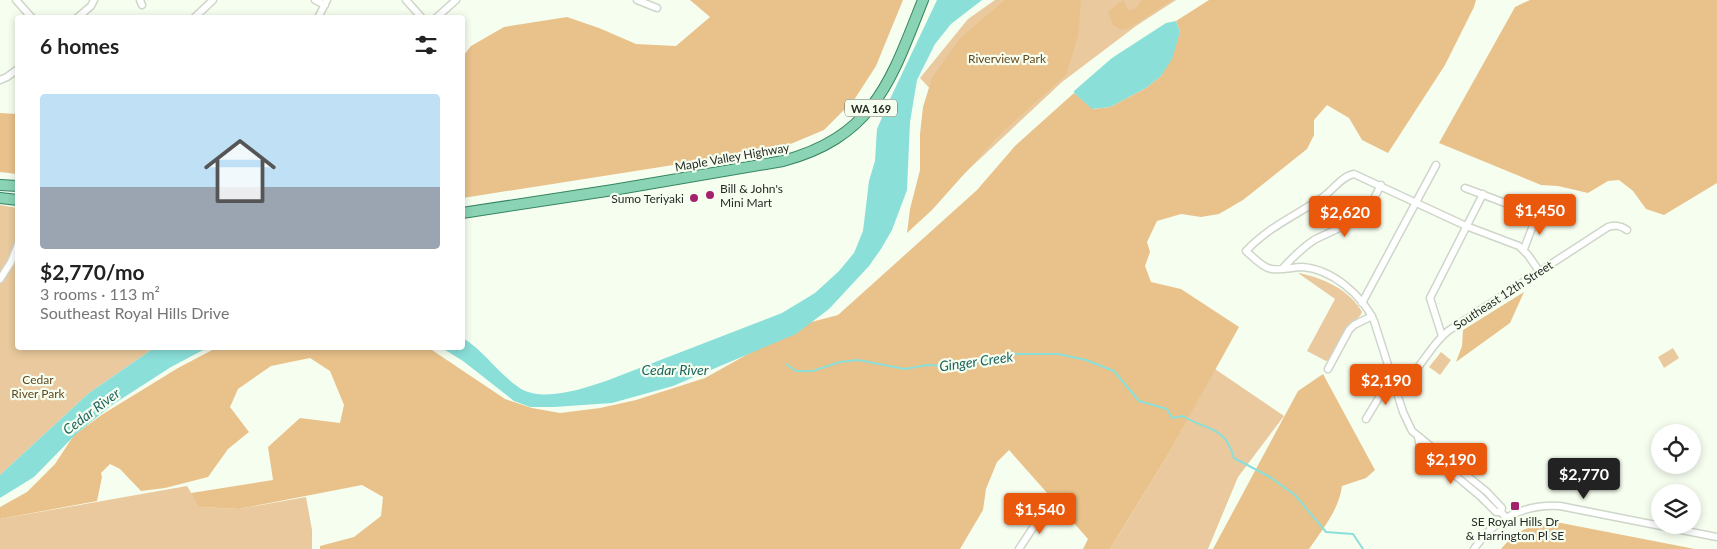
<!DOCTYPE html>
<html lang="en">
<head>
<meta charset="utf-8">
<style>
	:root { --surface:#fff; --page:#f2f2f2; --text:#222; --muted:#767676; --accent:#ea580c }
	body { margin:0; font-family:Lato,sans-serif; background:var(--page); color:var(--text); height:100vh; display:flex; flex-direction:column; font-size:19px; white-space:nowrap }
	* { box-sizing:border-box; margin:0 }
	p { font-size:16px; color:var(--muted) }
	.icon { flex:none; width:28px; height:28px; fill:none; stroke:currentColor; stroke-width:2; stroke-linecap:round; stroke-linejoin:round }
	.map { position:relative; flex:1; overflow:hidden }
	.side { position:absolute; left:15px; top:15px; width:450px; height:335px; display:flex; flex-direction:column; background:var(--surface); border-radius:5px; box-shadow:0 2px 8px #0003 }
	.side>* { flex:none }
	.controls { position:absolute; left:1651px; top:424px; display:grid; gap:10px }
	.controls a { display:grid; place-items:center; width:50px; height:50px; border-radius:50%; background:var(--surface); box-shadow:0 2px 8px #0003; font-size:25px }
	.price { position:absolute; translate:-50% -42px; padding:0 11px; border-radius:5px; background:var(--accent); color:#fff; font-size:16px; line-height:32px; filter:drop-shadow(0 1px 2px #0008) }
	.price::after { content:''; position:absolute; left:50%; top:30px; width:15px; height:11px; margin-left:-8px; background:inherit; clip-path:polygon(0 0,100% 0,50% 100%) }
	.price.active { background:#222; color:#fff }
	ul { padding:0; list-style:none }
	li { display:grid; align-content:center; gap:10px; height:265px; padding:0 25px }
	li span { display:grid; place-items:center; height:155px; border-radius:5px; color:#555 }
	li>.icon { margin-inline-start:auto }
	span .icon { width:90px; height:90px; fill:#fffc; stroke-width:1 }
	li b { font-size:21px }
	h2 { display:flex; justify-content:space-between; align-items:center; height:60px; padding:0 25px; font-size:21px }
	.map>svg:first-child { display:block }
	.green { fill:#e9c99d }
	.forest { fill:#e9c28b }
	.water { fill:#8adfd9 }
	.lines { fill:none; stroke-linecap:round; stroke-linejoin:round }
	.stream { stroke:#8adfd9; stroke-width:2 }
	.street-casing { stroke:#ced6c9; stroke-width:9 }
	.primary-casing { stroke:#358462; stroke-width:12 }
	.street { stroke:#fff; stroke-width:6 }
	.primary { stroke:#8ad3b4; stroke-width:10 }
	.poi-dot { fill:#a5216e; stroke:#f6fef0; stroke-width:2 }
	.labels { text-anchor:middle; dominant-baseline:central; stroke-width:4.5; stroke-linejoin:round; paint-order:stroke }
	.shield { fill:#f6fef0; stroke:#656a63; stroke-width:1 }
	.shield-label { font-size:11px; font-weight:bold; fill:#272a26 }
	.park-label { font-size:12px; fill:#63481f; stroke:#f6fef0 }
	.street-label { font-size:12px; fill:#272a26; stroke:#f6fef0 }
	.poi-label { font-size:12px; fill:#272a26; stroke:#f6fef0; text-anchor:start }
	.water-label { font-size:14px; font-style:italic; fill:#1e6460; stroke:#f6fef0 }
</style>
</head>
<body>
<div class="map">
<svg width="1717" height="549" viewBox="0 0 1717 549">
	<rect width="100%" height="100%" fill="#f6fef0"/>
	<path class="green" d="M995,0H1176L1136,26L1062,82L920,215L936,95L920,78L968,19Z
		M0,205L17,208L18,348H154L89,393L0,475Z
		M1298,273C1322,277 1350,290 1362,312C1359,320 1352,320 1347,327C1340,337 1335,349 1329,360L1326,361L1307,351L1335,299Z
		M1673,348L1679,358L1664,368L1658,357Z
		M1441,352L1451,360L1440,375L1429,367Z
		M1215,369L1284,416L1238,477L1208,549H1110L1169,453Z
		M187,486L200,507L239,509L306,497L312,530V549H0V519Z"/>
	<path class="forest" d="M690,0H903L876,66L854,100L824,130L781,148L463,198V56L471,46L504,27L567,17L599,28L636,44L676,46L710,17Z
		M1005,0H1081L1078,36L1066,75L999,135L932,210L907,233L910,209L920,170V134L923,107L932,78L961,37Z
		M1123,0L1128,10L1135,9L1142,0H1172L1129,28L1122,30L1113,25L1108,12Z
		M1209,0H1476L1474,7L1445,65L1388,153L1362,140L1349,118L1327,105L1314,120V135L1307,149L1243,200L1219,214L1201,217L1181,214L1157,221L1147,242L1150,252L1145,266L1151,282L1181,289L1239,327L1169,453L1110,549H1083L1088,539L1009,450L997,462L986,489L983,510L960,549H320V546L354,537L381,516L383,497L362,485L239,509L199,507L191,493L273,480L268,447L300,418L340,423L344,405L330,371L310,358L271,366L238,389L230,407L249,432L228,449L208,477L165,488L141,491L120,469L110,464L101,473L102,477L97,501L0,519V507L27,492L55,464L74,435L103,414L178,368L216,348H429L505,399L532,408L560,413L600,408L636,400L705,378L800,325L838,315L977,190L1015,146L1074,93L1093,109L1110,107L1146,88L1161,76L1180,32L1176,21Z
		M1530,0H1717V183L1664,215L1646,209L1633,191L1619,180L1608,181L1588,193L1558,186L1541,185L1439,143L1515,7Z
		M0,113L17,114V174L0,172Z
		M1524,292L1510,323L1456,362L1462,346L1463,330Z
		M1323,374L1375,470L1366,478L1342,486C1339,510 1322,530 1309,549H1213L1298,391Z
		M1556,522L1695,549H1501C1520,527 1528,527 1556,522Z"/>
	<path class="water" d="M937,0H982L951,24L935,44L917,80L910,122L907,190L892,230L881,249L869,266L829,309L796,334L673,386L612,403L554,407H530L514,401L463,361L442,348H462L463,338C484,351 497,372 517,386C539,404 582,389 606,381L782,313L815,293L839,271L854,253L863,231L869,181L875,161L877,129L890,99Z
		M1176,21L1180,32L1172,59L1161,76L1146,88L1110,107L1092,109L1074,93V91L1112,58L1166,23Z
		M154,348H207L171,367L112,405L76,434L34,477L0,498V475L89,393Z"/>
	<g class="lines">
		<path class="stream" d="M786,364L796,371H813L840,362L858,360L905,369L927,365L947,366L972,364L1008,354H1058L1086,360L1114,371L1139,401L1167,409L1172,418L1183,416C1207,431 1225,425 1234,458L1270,477L1295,495L1326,532L1353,534L1363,549"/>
		<defs>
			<path id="street" d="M16,0L32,18
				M140,0L142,5
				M315,0L325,5
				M406,0L422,18
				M637,0L657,8
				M77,18L91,6L94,0
				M194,18L213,0
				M318,18L327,0
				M436,18L456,0
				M0,80L7,77L18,69
				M1465,188L1537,215L1561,217
				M1524,249L1537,215
				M1282,269C1292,258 1302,248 1314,240C1333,230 1352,225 1367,209C1373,202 1377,192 1381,185
				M0,279L11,262L18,244
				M1362,303L1436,165
				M1442,336L1430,298L1483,194
				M1328,369L1349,330L1354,325L1372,316
				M1395,388C1420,374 1427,348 1448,331L1608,227C1615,225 1620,225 1627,230
				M1366,419L1386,386L1393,381
				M1418,437L1420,446L1480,496L1496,512H1501
				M1506,518L1501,512L1502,508L1487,492L1412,431L1403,412L1374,321C1362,295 1332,269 1302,267C1291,267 1278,272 1268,268C1260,265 1253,257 1246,251C1268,227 1297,215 1323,197C1333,190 1342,176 1354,174L1466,226L1519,246L1528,255L1539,271
				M1019,549L1044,511
				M1474,549C1495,518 1523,504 1560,506L1717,537"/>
			<path id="primary" d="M0,185L18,186
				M0,198L18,200
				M462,213L613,190L783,161C875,136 891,80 923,0"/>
		</defs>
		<use href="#street" class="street-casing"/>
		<use href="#primary" class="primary-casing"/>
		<use href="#street" class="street"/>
		<use href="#primary" class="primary"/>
	</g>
	<g class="poi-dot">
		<circle cx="710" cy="195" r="5"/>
		<circle cx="694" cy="198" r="5"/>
		<rect x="1510" y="501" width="10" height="10" rx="2.5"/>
	</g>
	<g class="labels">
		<rect class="shield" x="845" y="99.5" width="52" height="17" rx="4"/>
		<g class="shield-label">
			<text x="871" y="108">WA 169</text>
		</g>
		<g class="park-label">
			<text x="1007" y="58">Riverview Park</text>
			<text x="38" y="379">Cedar<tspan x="38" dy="14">River Park</tspan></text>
		</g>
		<g class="street-label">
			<text transform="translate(732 157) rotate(-10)">Maple Valley Highway</text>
			<text transform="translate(1503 295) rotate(-33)">Southeast 12th Street</text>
		</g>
		<g class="poi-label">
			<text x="720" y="188">Bill &amp; John's<tspan x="720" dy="14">Mini Mart</tspan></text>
			<text x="684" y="198" text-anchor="end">Sumo Teriyaki</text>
			<text x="1515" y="521" text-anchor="middle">SE Royal Hills Dr<tspan x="1515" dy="14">&amp; Harrington Pl SE</tspan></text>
		</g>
		<g class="water-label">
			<text transform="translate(976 361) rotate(-8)">Ginger Creek</text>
			<text x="675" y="369">Cedar River</text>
			<text transform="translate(91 411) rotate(-37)">Cedar River</text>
		</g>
	</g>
</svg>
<div class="controls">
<a><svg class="icon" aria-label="locate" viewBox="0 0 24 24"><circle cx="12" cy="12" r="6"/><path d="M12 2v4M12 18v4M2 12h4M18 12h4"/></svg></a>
<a><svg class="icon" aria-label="layers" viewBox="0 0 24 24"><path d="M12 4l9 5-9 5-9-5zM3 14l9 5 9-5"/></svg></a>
</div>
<b class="price" style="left:1540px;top:236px">$1,450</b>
<b class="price" style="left:1345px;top:238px">$2,620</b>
<b class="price" style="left:1386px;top:406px">$2,190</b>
<b class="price" style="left:1451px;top:485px">$2,190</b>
<b class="price active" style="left:1584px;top:500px">$2,770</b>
<b class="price" style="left:1040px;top:535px">$1,540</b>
<section class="side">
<h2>6 homes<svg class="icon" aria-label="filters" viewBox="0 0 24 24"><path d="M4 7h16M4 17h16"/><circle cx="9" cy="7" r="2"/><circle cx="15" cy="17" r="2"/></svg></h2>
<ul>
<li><span style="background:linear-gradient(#bfe0f5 60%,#9aa5b1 0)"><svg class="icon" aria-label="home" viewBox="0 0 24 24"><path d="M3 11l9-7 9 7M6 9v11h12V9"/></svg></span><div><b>$2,770/mo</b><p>3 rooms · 113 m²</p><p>Southeast Royal Hills Drive</p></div></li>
</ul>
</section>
</div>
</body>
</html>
